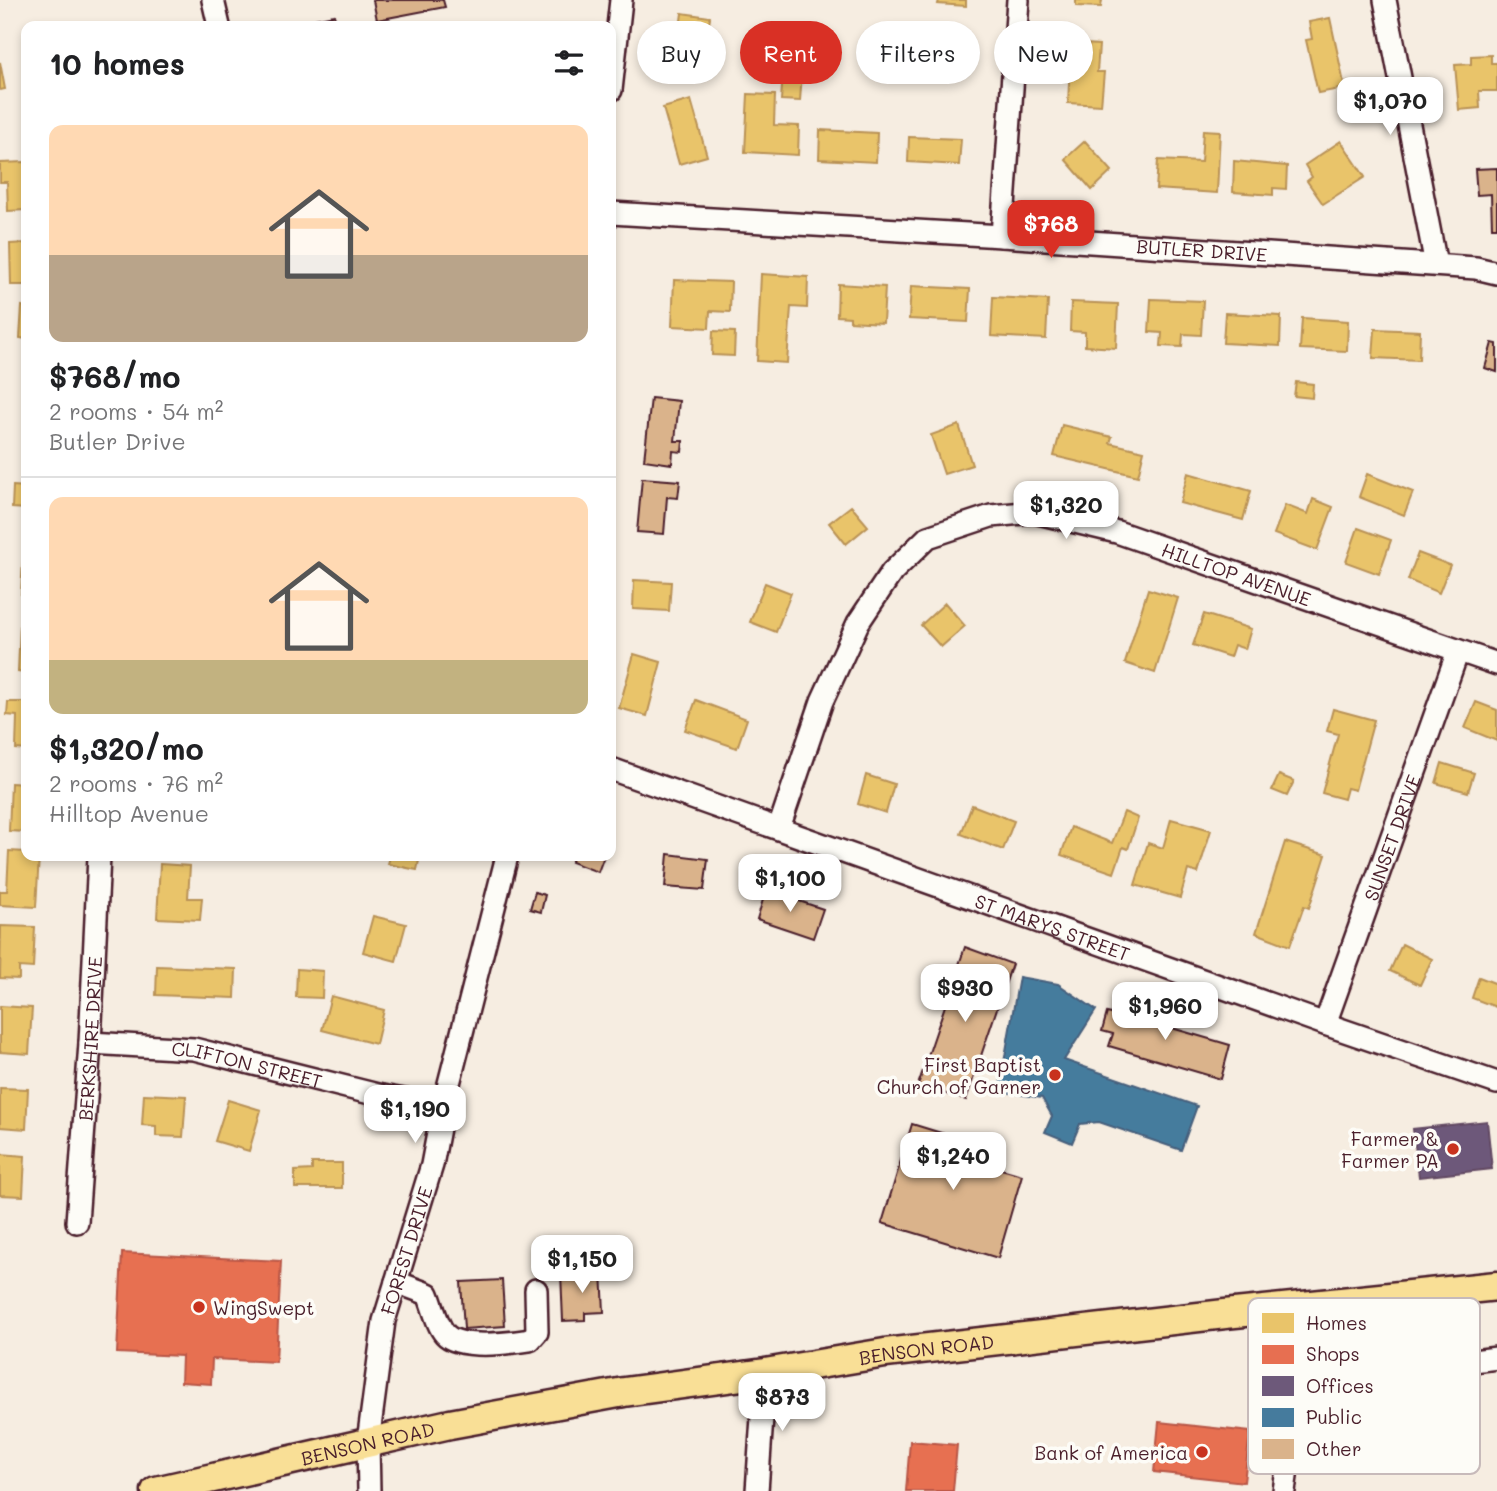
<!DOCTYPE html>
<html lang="en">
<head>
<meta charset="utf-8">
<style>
	:root { --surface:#fff; --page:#f2f2f2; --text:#202124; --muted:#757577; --line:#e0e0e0; --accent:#d93025 }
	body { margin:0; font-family:Mali,sans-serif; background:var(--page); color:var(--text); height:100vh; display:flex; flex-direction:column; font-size:26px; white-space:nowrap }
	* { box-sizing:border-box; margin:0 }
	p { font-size:23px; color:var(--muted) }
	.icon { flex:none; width:38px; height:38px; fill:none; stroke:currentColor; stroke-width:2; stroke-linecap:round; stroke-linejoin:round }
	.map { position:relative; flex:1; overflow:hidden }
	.panel { position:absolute; left:21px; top:21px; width:595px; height:840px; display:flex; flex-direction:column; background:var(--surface); border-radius:14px; box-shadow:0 4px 10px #0003 }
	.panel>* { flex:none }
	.guide { position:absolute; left:637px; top:21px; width:665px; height:63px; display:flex; gap:14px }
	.price { position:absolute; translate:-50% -60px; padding:0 16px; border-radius:14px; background:#fff; color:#222; font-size:23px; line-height:46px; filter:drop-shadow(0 2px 4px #0008) }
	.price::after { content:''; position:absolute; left:50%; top:42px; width:21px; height:16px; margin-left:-10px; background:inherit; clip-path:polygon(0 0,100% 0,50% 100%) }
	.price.selected { background:var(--accent); color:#fff }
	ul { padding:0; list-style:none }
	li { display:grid; align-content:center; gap:14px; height:371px; padding:0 28px }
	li+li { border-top:2px solid var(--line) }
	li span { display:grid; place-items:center; height:217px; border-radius:14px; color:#555 }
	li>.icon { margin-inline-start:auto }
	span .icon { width:126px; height:126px; fill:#fffc; stroke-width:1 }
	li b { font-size:30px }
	h2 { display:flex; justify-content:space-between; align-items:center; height:84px; padding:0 28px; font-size:30px }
	.tag { padding:0 24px; border-radius:32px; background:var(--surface); box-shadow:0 4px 10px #0003; font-size:24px; line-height:63px }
	.tag.selected { background:var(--accent); color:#fff }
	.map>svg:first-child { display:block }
	.homes { fill:#e9c46a; stroke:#b99257; stroke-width:2 }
	.shops { fill:#e76f51; stroke:#b85746; stroke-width:2 }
	.offices { fill:#6d597a; stroke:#624862; stroke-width:2 }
	.public { fill:#457b9d; stroke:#465f7b; stroke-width:2 }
	.building { fill:#dab38b; stroke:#4a1f2b; stroke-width:2 }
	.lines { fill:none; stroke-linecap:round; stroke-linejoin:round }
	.minor-casing { stroke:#4a1f2b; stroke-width:26 }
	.major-casing { stroke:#4a1f2b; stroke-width:33 }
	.minor { stroke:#fdfcf7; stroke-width:21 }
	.major { stroke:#f9df96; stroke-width:28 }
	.poi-dot { fill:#c8321e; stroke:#fdfcf7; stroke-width:2.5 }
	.labels { text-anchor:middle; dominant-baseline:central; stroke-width:7; stroke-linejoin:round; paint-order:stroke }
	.street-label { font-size:19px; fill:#4a1f2b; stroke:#fdfcf7 }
	.poi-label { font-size:19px; fill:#4a1f2b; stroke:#fdfcf7; text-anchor:end }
	.key { fill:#fdfcf7; stroke:#c7baba; stroke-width:2 }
	.key-label { font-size:19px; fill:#4a1f2b }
</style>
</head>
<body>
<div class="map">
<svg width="1497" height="1491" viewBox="0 0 1497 1491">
	<rect width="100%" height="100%" fill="#f6ede1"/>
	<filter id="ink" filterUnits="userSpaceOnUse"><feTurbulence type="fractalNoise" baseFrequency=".0143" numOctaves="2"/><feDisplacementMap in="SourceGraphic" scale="14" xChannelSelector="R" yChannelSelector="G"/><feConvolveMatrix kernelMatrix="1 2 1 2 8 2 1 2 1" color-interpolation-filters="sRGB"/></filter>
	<g filter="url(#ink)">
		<path class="homes" d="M939,0H966V6L938,4Z
			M1076,0H1102L1101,7L1076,6Z
			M682,13L710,17L704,62L676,59Z
			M1330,18L1345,88L1318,93L1306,40L1312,39L1309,22Z
			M930,29L960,31L957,78L927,76Z
			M1071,43L1099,45L1097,72H1104L1101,105L1068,103Z
			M1491,55V63H1497V91H1479L1480,108L1459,110L1455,65L1471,64V56Z
			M0,62L5,89L0,90Z
			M783,72L802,73L800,101L781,100Z
			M748,94L775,95L774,125L799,126L798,155L745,152Z
			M691,100L707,156L679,164L663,108Z
			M820,130L877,133L876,162L819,159Z
			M1203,130L1220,131L1217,193L1156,189L1158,160L1201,162Z
			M909,137L961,139L959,165L908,162Z
			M1085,141L1112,171L1092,190L1065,159Z
			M1341,141L1365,177L1323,204L1307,181L1312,177L1305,165Z
			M1234,161L1287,166L1286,189L1273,188V195L1233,192Z
			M26,162V210L8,211L7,182H0V163Z
			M26,243V285H11L10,244Z
			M761,274L808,277L807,308L791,307L787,363L757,361Z
			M674,280L731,282L730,312L710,311L709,328L672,326Z
			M838,284L885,287L883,323L850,321V317L837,316Z
			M911,286L970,289L968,322L909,319Z
			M993,297L1048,300L1046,339L991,336Z
			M1151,299L1203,301L1201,335L1183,334L1182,347L1161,346L1162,333L1149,332Z
			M1071,302L1118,304L1116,348L1085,346V332L1070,331Z
			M22,306L26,307V339L20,338Z
			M1225,313L1281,316L1280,346L1223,343Z
			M1302,318L1348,321L1347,351L1300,349Z
			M1375,329L1420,331L1419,360L1373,358Z
			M713,331L735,332L734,356L712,355Z
			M1296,382L1313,384L1312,398L1294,396Z
			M959,425L972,465L944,474L931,435Z
			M1062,425L1112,437L1110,443L1144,451L1138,476L1054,456Z
			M1188,473L1251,491L1243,520L1180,503Z
			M1367,474L1413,492L1404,515L1359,497Z
			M13,486L26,487V509L12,508Z
			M1313,499L1333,507L1317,550L1274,534L1285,505L1308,514Z
			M851,506L868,526L846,544L829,523Z
			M1358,528L1391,540L1379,574L1346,562Z
			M1418,553L1450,565L1439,593L1408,580Z
			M23,560H26V594H21Z
			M634,580L671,582L669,611L633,609Z
			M765,583L791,593L776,632L750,622Z
			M1148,589L1178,598L1155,673L1125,663Z
			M945,603L965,626L941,647L921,625Z
			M1204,614L1251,629L1245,649L1234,645L1230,657L1193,645Z
			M20,624H26V673L18,672Z
			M634,654L661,662L647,716L619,708Z
			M696,700L747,719L737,748L685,730Z
			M8,702H26V750L16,749L17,716L7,715Z
			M1476,702L1497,710V741L1465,728Z
			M1333,709L1374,720L1355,790L1347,788L1344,799L1322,793L1338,734L1327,731Z
			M1442,763L1474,773L1468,792L1436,783Z
			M866,775L894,784L886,813L858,804Z
			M1279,775L1294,781L1287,796L1272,790Z
			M11,783L26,784V832L9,831Z
			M972,805L1014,821L1003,850L961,834Z
			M1124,812L1138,818L1128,849L1123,847L1114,873L1061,855L1071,827L1112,843Z
			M1171,819L1211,830L1198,873L1188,870L1180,898L1135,885L1148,843L1163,848Z
			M1285,842L1326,855L1309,908L1304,906L1290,946L1256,933Z
			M9,851L26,852V856H39L36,907L0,905V891H7Z
			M390,856H420L417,870L388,864Z
			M160,864L190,866L188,898H202L200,920L157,918Z
			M373,916L406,924L396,961L363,952Z
			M1,926L35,927L33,968L19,967V979L0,978Z
			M1402,944L1432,959L1420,985L1390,971Z
			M157,966L236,969L235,998L156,995Z
			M297,969L323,971L322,998L296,997Z
			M1479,977L1497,984L1496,1007L1472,998Z
			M331,996L384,1010L376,1044L322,1030Z
			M0,1006L32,1008L29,1054L0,1052Z
			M0,1088L28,1089L26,1129L0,1127Z
			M144,1094L186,1096L183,1137L156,1136V1126L142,1125Z
			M228,1100L261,1110L249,1151L215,1141Z
			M0,1154L25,1156L23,1196L0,1195Z
			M312,1163H342V1188H295V1171L312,1170Z"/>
		<path class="shops" d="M122,1253L281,1261L276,1362L212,1359L211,1384L181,1382L182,1356L117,1353Z
			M1159,1422L1250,1432L1244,1482L1154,1472Z
			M910,1441L957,1445L953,1491H906Z"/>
		<path class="offices" d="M1487,1121L1492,1169L1419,1177L1413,1129Z"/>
		<path class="public" d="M1019,977L1058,984L1096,1010L1064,1060L1197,1106L1181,1150L1099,1122L1080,1124L1072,1143L1045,1132L1052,1116L1042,1098L999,1091Z"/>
		<path class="building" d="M373,0H443L445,7L377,20Z
			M334,15L337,26H281Z
			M1497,168V227H1492L1491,194L1477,195L1475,169Z
			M1492,343L1497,344V372L1485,368Z
			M651,398L679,401L675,441H683L682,452L673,451L672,464L644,460Z
			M642,478L680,481L678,498L667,497L664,534L637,532Z
			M668,854L708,859L704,890L665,887Z
			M573,856H604L598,872L571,862Z
			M766,890L823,909L813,938L757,919Z
			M535,892L545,895L541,912L530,909Z
			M965,947L1012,964L966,1100L918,1085Z
			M1123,1005L1167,1018L1165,1026L1230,1045L1221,1079L1109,1046L1113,1034L1102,1031L1107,1013L1120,1016Z
			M912,1124L1003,1152L998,1168L1022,1175L998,1258L882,1223Z
			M602,1271L604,1312L585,1313V1320L563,1321L561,1273Z
			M502,1280L505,1326L464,1329L461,1282Z"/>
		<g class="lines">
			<defs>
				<g id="minor">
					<path d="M213,0L219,26"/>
					<path d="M1385,0L1436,265"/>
					<path d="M611,90L621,0"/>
					<path id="s1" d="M611,213L1002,236L1476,268L1497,273"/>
					<path d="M1002,236L1018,0"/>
					<path id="s2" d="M611,769L1325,1024L1497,1083"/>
					<path id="s3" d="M779,828L822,701L858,623L892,572L928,537L991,516L1034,512L1117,532L1497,664"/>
					<path id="s4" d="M1325,1024L1458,651"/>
					<path id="s5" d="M90,1043L194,1049L382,1096L443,1107"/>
					<path id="s6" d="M77,1222L90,1043L99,856"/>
					<path d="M396,1282L428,1294C433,1306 437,1325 445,1334C459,1350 511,1343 530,1340L537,1332L536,1290"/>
					<path d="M1299,1383L1497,1358"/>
					<path id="s7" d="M369,1491L368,1442L384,1321L432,1165L443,1107L507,856"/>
					<path d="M757,1491L765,1373"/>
					<path d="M1284,1491L1310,1306"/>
				</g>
				<g id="major">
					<path id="s8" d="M156,1491L450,1424L624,1392L765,1373L885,1353L1225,1314L1497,1286"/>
				</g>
			</defs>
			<use href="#minor" class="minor-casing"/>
			<use href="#major" class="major-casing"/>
			<use href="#minor" class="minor"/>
			<use href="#major" class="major"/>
		</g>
	</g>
	<g class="poi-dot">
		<circle cx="1055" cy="1075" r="7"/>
		<circle cx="1453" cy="1149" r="7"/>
		<circle cx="199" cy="1307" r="7"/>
		<circle cx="1202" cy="1452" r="7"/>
	</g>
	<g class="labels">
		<g class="street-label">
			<text stroke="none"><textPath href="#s1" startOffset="592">BUTLER DRIVE</textPath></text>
			<text stroke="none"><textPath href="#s3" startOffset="653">HILLTOP AVENUE</textPath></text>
			<text stroke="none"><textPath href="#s4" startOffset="198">SUNSET DRIVE</textPath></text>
			<text stroke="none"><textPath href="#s2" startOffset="469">ST MARYS STREET</textPath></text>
			<text stroke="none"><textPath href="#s6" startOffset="184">BERKSHIRE DRIVE</textPath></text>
			<text stroke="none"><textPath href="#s5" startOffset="159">CLIFTON STREET</textPath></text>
			<text stroke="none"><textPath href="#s7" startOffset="245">FOREST DRIVE</textPath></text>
			<text stroke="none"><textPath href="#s8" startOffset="784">BENSON ROAD</textPath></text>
			<text stroke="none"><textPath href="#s8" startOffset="217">BENSON ROAD</textPath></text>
		</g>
		<g class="poi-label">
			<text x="1041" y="1064">First Baptist<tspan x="1041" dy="22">Church of Garner</tspan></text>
			<text x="1439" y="1138">Farmer &amp;<tspan x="1439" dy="22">Farmer PA</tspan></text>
			<text x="213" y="1307" text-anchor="start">WingSwept</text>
			<text x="1188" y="1452">Bank of America</text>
		</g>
	</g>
	<rect x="1248" y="1298" width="232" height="176" rx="10" class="key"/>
	<rect x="1262" y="1313" width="32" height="20" fill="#e9c46a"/>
	<rect x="1262" y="1345" width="32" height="19" fill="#e76f51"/>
	<rect x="1262" y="1376" width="32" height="20" fill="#6d597a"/>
	<rect x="1262" y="1408" width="32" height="19" fill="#457b9d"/>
	<rect x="1262" y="1439" width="32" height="20" fill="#dab38b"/>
	<g class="key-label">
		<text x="1306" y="1330">Homes</text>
		<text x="1306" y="1361">Shops</text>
		<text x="1306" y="1393">Offices</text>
		<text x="1306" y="1424">Public</text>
		<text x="1306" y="1456">Other</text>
	</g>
</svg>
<b class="price" style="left:1390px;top:137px">$1,070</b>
<b class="price selected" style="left:1051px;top:260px">$768</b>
<b class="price" style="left:1066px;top:541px">$1,320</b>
<b class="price" style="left:790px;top:914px">$1,100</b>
<b class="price" style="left:965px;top:1024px">$930</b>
<b class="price" style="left:1165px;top:1042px">$1,960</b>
<b class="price" style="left:415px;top:1145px">$1,190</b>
<b class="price" style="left:953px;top:1192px">$1,240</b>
<b class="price" style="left:582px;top:1295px">$1,150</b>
<b class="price" style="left:782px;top:1433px">$873</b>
<div class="guide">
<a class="tag">Buy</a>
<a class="tag selected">Rent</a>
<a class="tag">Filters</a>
<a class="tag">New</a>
</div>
<section class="panel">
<h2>10 homes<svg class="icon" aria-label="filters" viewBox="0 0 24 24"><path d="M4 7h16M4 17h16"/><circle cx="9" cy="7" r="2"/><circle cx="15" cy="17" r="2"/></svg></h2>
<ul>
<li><span style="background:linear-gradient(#ffd9b3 60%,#b9a48a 0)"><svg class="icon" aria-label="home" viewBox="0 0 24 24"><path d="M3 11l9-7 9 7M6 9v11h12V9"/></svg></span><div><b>$768/mo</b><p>2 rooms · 54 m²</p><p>Butler Drive</p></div></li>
<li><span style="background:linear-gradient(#ffd9b3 75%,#c2b280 0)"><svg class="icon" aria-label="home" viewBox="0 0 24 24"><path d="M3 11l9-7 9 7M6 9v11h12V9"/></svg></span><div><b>$1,320/mo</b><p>2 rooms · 76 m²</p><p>Hilltop Avenue</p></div></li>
</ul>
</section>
</div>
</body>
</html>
